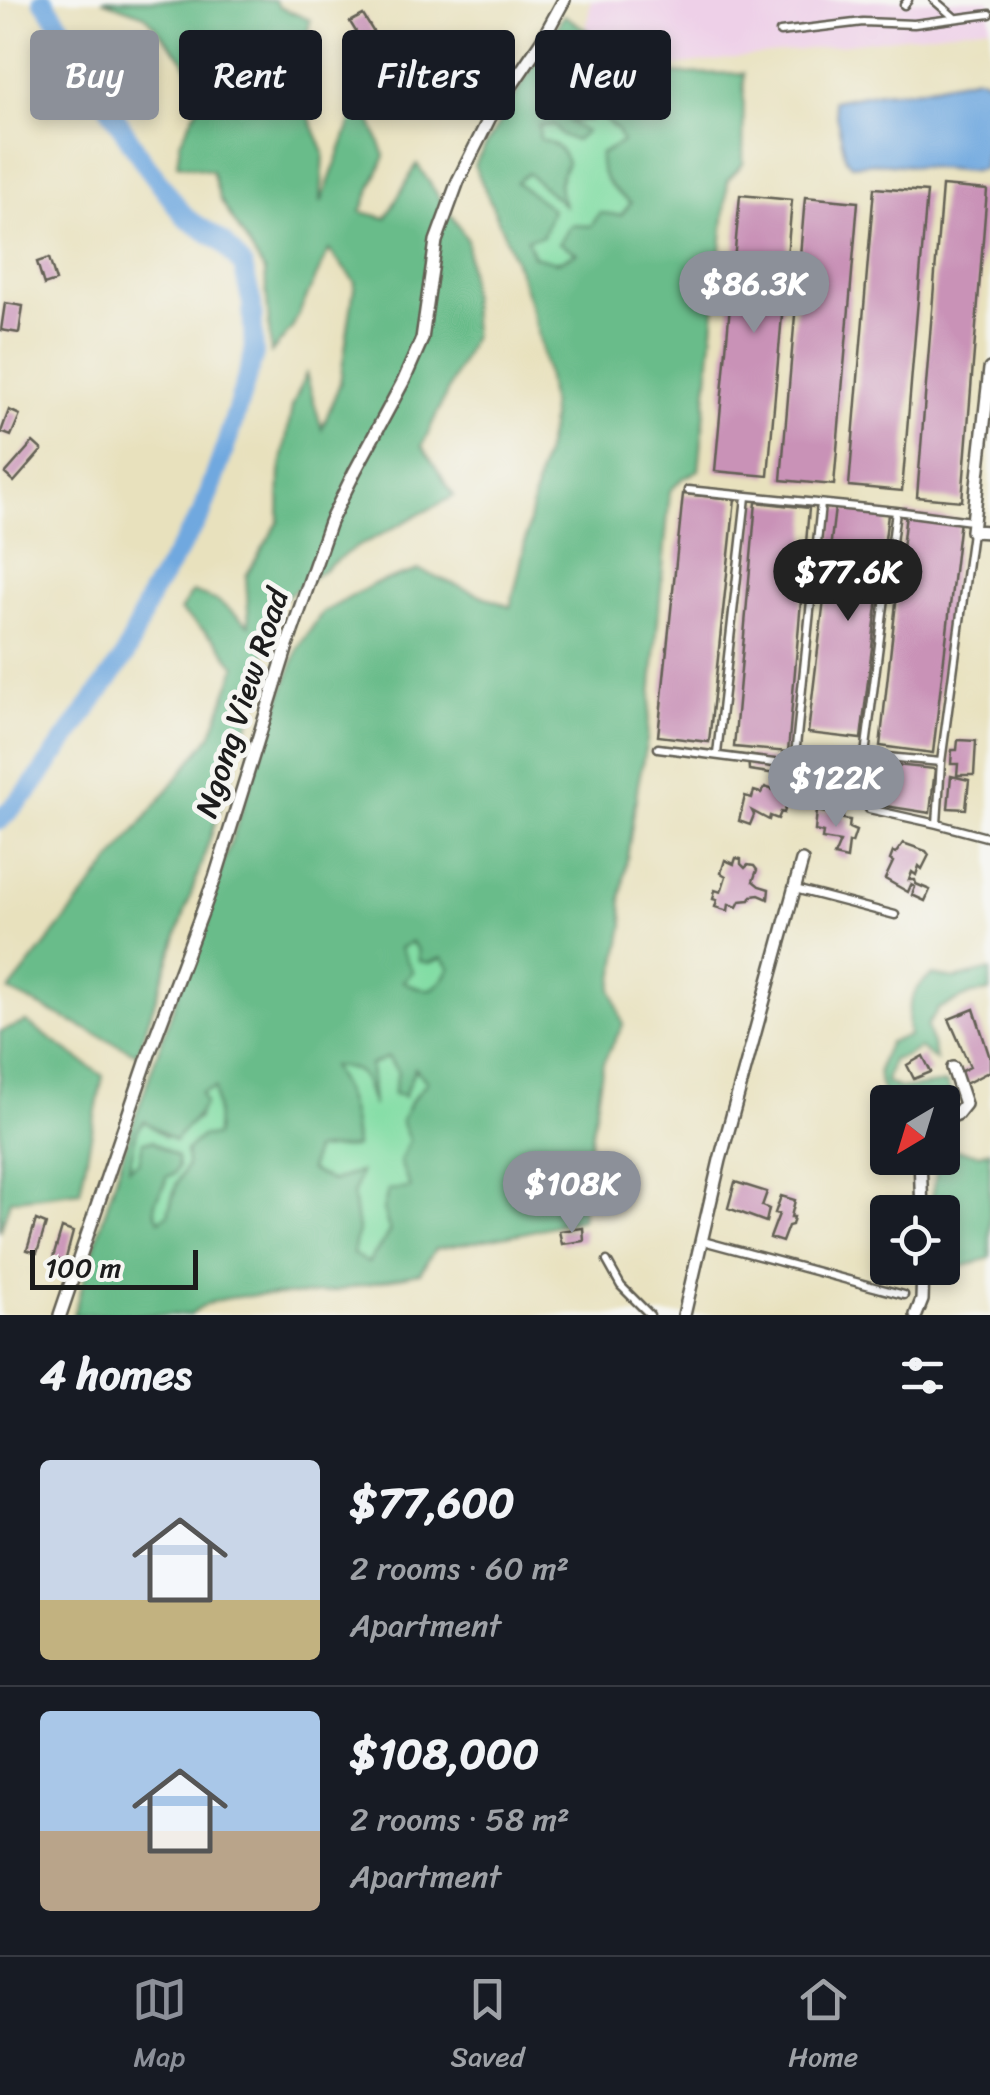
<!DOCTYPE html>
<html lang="en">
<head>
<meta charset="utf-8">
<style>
	:root { --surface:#171b24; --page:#242831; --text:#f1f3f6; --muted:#9ea1a6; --line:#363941; --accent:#8c9099 }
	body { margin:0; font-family:Sriracha,sans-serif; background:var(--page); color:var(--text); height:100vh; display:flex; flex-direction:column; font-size:38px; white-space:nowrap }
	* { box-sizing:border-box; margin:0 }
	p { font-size:32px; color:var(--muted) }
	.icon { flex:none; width:55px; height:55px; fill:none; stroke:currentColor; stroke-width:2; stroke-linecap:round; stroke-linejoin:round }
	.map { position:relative; height:1315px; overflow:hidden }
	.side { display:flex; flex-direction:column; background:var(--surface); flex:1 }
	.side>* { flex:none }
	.top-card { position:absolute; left:30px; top:30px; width:930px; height:90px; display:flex; gap:20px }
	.needle { width:65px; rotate:218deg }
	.tools { position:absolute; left:870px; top:1085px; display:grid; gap:20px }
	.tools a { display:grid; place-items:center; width:90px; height:90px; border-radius:10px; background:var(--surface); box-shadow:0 5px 15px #0003; font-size:50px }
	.scale { position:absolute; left:30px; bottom:25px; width:168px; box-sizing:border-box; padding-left:10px; border:5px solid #1c1c1c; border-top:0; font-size:28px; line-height:35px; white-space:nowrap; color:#1c1c1c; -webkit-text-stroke:8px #f6f6f2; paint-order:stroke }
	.price { position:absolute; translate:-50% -85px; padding:0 22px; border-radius:35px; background:var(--accent); color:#fff; font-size:32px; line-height:65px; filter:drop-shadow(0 2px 5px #0008) }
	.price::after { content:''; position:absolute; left:50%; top:60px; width:30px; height:22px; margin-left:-15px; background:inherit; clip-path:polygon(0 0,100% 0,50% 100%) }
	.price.active { background:#222; color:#fff }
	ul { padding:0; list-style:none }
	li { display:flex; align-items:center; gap:30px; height:250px; padding:0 40px }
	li+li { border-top:2px solid var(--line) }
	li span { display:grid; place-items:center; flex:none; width:280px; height:200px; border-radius:10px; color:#555 }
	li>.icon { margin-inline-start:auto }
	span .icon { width:120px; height:120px; fill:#fffc; stroke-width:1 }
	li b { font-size:42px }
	h2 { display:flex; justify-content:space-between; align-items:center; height:120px; padding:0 40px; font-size:42px }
	.pill { padding:0 35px; border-radius:10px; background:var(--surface); box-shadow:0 5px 15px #0003; font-size:35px; line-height:90px }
	.pill.active { background:var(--accent); color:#fff }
	.dock { display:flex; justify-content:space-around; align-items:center; height:140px; border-top:2px solid var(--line); background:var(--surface); font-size:28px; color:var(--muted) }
	.dock a { display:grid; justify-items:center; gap:5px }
	.dock .active { color:var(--accent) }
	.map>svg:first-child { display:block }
	.built { fill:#eed0e8 }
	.green { fill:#82dda4; stroke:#4f7c60; stroke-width:2.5 }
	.forest { fill:#69bc8a; stroke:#426c53; stroke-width:2.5; fill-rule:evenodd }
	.water { fill:#6fa8df; stroke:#46627e; stroke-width:2.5 }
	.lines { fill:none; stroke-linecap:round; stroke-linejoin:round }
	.river { stroke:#6fa8df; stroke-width:20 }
	.building { fill:#c992b7 }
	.service-casing { stroke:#636154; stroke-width:11 }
	.minor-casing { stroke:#636154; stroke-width:16 }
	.service { stroke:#fff; stroke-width:6 }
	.minor { stroke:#fff; stroke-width:11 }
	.labels { text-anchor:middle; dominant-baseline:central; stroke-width:10; stroke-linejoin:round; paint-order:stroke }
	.street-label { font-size:32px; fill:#1c1c1c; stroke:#f6f6f2 }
</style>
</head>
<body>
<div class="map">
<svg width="990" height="1315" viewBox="0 0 990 1315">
	<rect width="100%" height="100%" fill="#f6f6f2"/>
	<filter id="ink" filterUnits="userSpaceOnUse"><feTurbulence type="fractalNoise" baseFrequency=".01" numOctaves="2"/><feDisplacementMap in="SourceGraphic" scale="20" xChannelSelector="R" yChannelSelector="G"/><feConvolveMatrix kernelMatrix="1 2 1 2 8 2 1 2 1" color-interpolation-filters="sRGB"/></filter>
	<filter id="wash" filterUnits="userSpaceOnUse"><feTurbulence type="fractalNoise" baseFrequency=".0048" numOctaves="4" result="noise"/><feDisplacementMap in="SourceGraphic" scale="40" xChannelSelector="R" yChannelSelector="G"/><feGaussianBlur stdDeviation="2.25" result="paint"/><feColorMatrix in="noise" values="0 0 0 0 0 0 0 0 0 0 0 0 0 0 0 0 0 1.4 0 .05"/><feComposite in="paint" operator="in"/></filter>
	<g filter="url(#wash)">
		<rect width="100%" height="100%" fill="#e8e1bd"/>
		<path class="built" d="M591,0H990V26L578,78Z"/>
		<path class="green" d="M610,89L617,100L615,111L603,118L617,130L622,142L600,154L632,203L621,215L600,213L578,253L556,262L534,256L526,239L543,236L551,209L515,183L528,173L562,203C557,186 559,179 567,163L563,154L540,139L539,126L567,121Z
			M411,942L429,963L443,958L450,968C437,992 427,995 402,981L400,948Z
			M387,1057L398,1072L404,1096L415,1067L427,1082L410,1103L411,1188L383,1210L390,1232L368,1263L352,1255L358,1230L353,1196L359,1172L331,1181L310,1171L314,1150L355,1146C353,1113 348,1095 330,1066C362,1067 361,1073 372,1101L370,1066Z
			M215,1087C215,1102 222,1119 216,1134C210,1145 197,1153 189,1163C177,1178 172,1196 168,1214L159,1220L153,1207L156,1198L165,1186L166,1177L177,1157L152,1141L139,1163L128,1168L137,1131L143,1120L165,1137L181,1131L198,1118L201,1093Z"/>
		<path class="forest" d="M102,0H275L279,7L310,20L298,90L324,153L321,203L361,95L385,156L361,212L386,218L417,164L467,239L473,336L422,446L454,496L348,552L273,606L257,699L137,1054L9,991L212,734L236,667L217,641L180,611L192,592L218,601L249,625L246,576L279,521L280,473L292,407L306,374L322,429L340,383L355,282L329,250L292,328L271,353L265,272L220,199L212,171L177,164L180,142L201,101L184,61L145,15Z
			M564,15L618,51L666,74L744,73L743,164L728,179L699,470L682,479L670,491L647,740L638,784L621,899L624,925L612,989L623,1025L603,1063L588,1157L581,1219L523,1233L435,1249L420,1273C384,1280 348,1290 312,1294C277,1297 216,1289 190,1315H73L132,1126L298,648L322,613L374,584L419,570L510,607C522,568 527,528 536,487C540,466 552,434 551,412C544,321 511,247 474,165ZM610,89L617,100L615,110L602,118L617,130L622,142L600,155C598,178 614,191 631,203L621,215L600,213L591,226L571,225L559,243L577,253L557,262L533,256L527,239L543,236L552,209L516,182L528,173L564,205C557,185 557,182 567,163C562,148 555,143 540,139L539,126L554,125L561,135L575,141L586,132L569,122L590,120L593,104ZM411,942L418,950L419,961L429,963L442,958L450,968C437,992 427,995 403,981L413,972L400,948ZM388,1057L398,1072L393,1094L404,1096L415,1068L427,1082L410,1103L401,1121L409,1140L400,1162L410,1188L388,1190L383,1210L390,1232L368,1263L353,1254L358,1230L353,1196L360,1172L331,1181L310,1170L314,1150L355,1147C353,1114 348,1095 331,1066C366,1067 362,1076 373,1106L370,1065ZM215,1088C215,1105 219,1119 215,1136H201L186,1151L187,1165L177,1183L168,1214L159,1220C147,1197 164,1197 166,1177L174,1174L178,1167L177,1157L152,1141L143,1142L139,1162L129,1168L137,1131L144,1121L175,1141C185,1126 197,1119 205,1103L201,1093Z
			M990,970V992L972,994L938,1009L927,1026L936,1060L919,1048L906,1056L892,1060L886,1082L901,1089L946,1083L953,1099L943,1104L887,1101C874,1076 877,1067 889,1042L909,1036C906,1012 910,988 933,975L955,979Z
			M26,1022L103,1076L80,1191L10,1200L0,1232V1032Z
			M943,1148L980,1154L990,1150V1258L951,1270L933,1269L942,1268V1212H932V1198L939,1158H942Z"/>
		<path class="water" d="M977,77L990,81V120L983,169L969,171L878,163L851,165L846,159L833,101L880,92L914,90Z"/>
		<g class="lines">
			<path class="river" d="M0,820L32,787L125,656L151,594L202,513L227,442L254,354L252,304L243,266L223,242L186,218L143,161L109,107L91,69L43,0"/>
		</g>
		<g id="blocks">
			<path class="building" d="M363,15L381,44L368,51L350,22Z
				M942,186L987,190L962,501L917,497Z
				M874,188L927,192L902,491L849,486Z
				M740,195L792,200L768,476L715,471Z
				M805,197L858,202L834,485L781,480Z
				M49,258L56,281L44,285L37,262Z
				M5,303L23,306L19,333L1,330Z
				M9,410L20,415L11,436L1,432Z
				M33,442L42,450L14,482L5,474Z
				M683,494L735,499L709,742L658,736Z
				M756,502L809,508L788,752L734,747Z
				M835,508L888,514L861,739L808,733Z
				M906,513L960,520L933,753L880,746Z
				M958,740L976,741L974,775H957L958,764H951L952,750H957Z
				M748,755L797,766L796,777L749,770Z
				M865,762L935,769L930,813L860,802Z
				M951,776L969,780L966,809L948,808Z
				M765,787L779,792L778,796L788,800L784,813L781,812L778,819L770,816L769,820L752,811L754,815L750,825L739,821L745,796L752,798L754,791L761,793Z
				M829,807L843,813V819L850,820L849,828L856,831L852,843L849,842L847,859L834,856L840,842L822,839L823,833L815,831L817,811L827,813Z
				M903,843L926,851L929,855L922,869L919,866L916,875L912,872L909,880H915L916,884L930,890L925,901L912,895L915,887L911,885L908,892L885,879L893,862L890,860L893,852L896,853Z
				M736,858L741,859V864L745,868L748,865L754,866L757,870L753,881L759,886L769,889L768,899L759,895L752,896L750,900L740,901L737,907L729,904L728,911L715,907L717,900L713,899L715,890L721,892L726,876L721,873L725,860L734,864Z
				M974,1009L990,1058V1071L965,1084L960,1072L970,1067L949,1019Z
				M923,1056L931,1072L914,1079L907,1065Z
				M735,1182L767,1192L762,1206L769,1209L766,1222L728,1208Z
				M781,1196L795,1200L791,1217H794L792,1225L788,1226L782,1242L770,1238L779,1214L775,1213Z
				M36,1220L46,1224L37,1253L27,1250Z
				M62,1228L73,1232L65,1262L53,1258Z
				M583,1228L584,1241L562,1244L559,1231Z"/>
		</g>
	</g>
	<g filter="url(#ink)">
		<use href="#blocks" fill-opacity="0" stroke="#636154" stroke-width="2.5"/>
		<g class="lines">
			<defs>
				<path id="service" d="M934,0L955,18
					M904,5L908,0
					M780,32L863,22L914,24L990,14
					M688,490L896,511L971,521
					M658,748L797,766L814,763L835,766L850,764L865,755L941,762
					M717,754L746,497
					M865,755L896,511
					M794,766L821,504
					M869,809L937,824L941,762L972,532
					M937,824L990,838
					M795,889L895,915
					M703,1241L904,1295
					M607,1261L621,1286L650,1315"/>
				<path id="minor" d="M990,369L972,531L990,532
					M942,1120L957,1114L965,1104L953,1068
					M920,1158L922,1212
					M887,1237L883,1257L884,1268L923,1280
					M60,1315L149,1054L215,878L287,646L330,522L355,471L404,380L422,339L436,241L458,181L490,117L541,42L564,0
					M684,1315L720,1160L802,861
					M916,1315L922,1300L923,1268"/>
			</defs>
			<use href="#service" class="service-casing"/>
			<use href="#minor" class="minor-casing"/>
			<use href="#service" class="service"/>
			<use href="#minor" class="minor"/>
		</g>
	</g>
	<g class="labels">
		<g class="street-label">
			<text transform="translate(242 703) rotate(-72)">Ngong View Road</text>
		</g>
	</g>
</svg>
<div class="tools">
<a><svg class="needle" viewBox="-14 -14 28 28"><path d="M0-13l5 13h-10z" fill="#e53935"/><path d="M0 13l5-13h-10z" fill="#9ea1a6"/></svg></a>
<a><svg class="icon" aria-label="locate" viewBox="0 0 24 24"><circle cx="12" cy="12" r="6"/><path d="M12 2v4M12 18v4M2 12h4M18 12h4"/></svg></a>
</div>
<div class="scale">100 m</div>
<b class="price" style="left:754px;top:336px">$86.3K</b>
<b class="price active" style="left:848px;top:624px">$77.6K</b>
<b class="price" style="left:836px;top:830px">$122K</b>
<b class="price" style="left:572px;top:1236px">$108K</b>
<div class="top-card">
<a class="pill active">Buy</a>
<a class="pill">Rent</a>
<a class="pill">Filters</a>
<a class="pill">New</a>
</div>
</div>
<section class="side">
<h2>4 homes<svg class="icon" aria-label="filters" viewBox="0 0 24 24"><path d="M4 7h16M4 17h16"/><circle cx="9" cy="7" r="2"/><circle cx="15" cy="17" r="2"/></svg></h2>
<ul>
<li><span style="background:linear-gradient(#c9d6e8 70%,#c2b280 0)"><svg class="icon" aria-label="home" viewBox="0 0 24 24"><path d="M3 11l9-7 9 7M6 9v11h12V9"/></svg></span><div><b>$77,600</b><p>2 rooms · 60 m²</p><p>Apartment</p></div></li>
<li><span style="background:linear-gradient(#a9c7e8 60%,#b9a48a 0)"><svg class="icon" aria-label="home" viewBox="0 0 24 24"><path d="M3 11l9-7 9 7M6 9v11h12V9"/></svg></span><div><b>$108,000</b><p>2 rooms · 58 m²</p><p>Apartment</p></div></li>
</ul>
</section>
<nav class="dock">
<a class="active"><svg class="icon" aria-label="map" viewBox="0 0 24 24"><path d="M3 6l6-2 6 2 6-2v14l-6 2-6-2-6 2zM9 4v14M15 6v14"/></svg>Map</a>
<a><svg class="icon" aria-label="saved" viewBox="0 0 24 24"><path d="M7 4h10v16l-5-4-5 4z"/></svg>Saved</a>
<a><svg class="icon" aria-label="home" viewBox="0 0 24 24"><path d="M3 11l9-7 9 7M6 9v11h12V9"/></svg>Home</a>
</nav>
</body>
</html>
